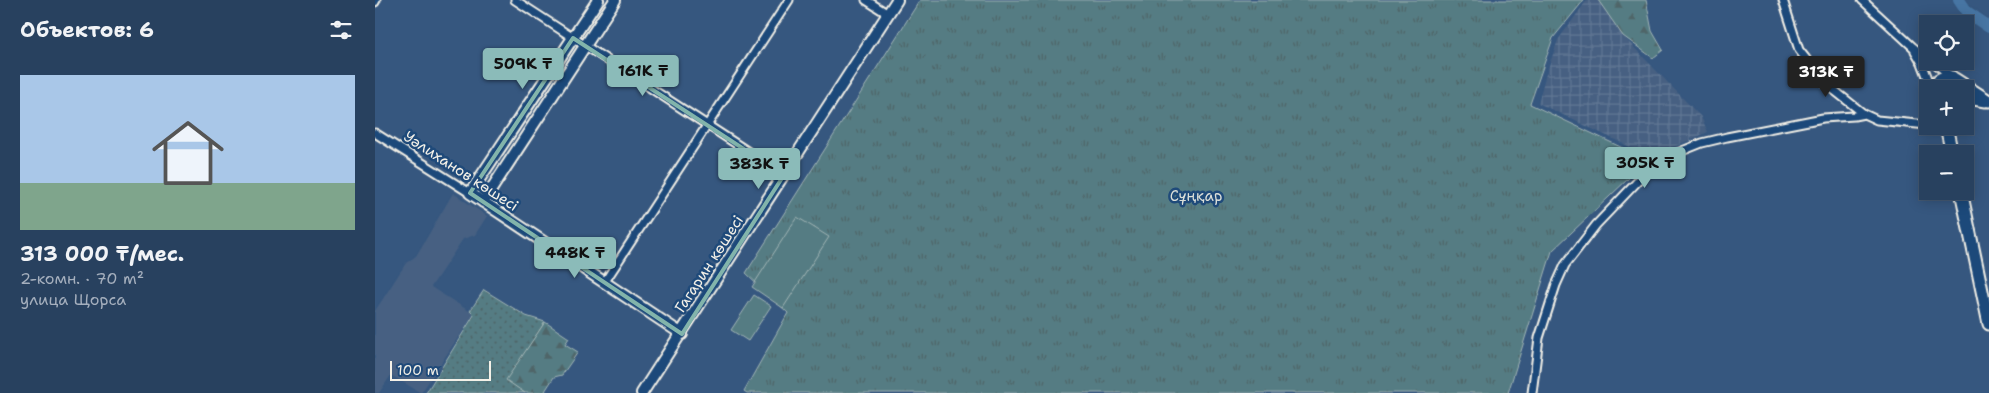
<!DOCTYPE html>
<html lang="ru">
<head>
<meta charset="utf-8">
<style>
	:root { --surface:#28415f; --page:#304865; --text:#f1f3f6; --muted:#a5afbd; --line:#445a74; --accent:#8bbbb9 }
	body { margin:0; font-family:"Shantell Sans",sans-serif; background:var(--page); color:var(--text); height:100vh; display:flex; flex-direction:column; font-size:19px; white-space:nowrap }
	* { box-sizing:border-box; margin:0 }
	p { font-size:16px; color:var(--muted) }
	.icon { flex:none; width:28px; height:28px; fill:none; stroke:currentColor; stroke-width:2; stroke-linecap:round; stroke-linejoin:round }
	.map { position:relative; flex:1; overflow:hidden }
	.details { display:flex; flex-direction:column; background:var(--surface); width:375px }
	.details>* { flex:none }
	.buttons { position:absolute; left:1544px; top:15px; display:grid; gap:10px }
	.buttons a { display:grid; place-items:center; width:55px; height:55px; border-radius:0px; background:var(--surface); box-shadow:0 2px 12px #0003,0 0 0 1px var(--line); font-size:25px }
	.scale { position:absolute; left:15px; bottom:12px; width:101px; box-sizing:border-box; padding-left:5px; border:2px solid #f4f1e8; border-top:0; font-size:14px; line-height:18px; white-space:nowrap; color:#f4f1e8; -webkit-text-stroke:4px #1f4a7a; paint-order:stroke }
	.price { position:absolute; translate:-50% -42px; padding:0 11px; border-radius:5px; background:var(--accent); color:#111; font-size:16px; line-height:32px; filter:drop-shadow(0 1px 2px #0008) }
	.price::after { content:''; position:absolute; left:50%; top:30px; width:15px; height:11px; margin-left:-8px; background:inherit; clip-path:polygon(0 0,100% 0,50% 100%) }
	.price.on { background:#222; color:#fff }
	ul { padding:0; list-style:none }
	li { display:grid; align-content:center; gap:10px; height:265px; padding:0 20px }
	li span { display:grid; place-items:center; height:155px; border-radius:0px; color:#555 }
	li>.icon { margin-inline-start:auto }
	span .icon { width:90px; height:90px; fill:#fffc; stroke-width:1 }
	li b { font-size:21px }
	h2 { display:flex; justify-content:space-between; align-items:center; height:60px; padding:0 20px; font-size:21px }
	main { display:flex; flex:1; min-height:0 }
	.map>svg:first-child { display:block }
	.built { fill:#466082 }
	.industrial { fill:url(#industrial-grid) }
	.grass { fill:url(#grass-dots); stroke:#a4b6b6 }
	.forest { fill:url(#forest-firs); stroke:#a4b6b6 }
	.park { fill:url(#park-tufts); stroke:#a4b6b6 }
	.pitch { fill:#547c83; stroke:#a4b6b6 }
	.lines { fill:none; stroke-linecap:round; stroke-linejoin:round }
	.river { stroke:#4775a3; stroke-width:12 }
	.street-casing { stroke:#f4f1e8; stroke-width:11 }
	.secondary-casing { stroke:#f4f1e8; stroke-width:14 }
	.primary-casing { stroke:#f4f1e8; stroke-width:15 }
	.street { stroke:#1f4a7a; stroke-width:7 }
	.secondary { stroke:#1f4a7a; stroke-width:10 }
	.primary { stroke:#1f4a7a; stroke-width:11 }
	.marked { fill:none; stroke:#82b4ab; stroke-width:4; stroke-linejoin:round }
	.labels { text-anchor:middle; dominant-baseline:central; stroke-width:5; stroke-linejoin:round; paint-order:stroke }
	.street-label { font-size:15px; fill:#f4f1e8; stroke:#1f4a7a }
	.park-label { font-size:15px; fill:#dcdfd9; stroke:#1f4a7a }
</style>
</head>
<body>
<main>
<section class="details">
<h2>Объектов: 6<svg class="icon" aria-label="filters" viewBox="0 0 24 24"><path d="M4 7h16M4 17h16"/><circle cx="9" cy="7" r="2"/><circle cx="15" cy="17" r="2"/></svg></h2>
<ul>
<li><span style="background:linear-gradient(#a9c7e8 70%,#7fa58c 0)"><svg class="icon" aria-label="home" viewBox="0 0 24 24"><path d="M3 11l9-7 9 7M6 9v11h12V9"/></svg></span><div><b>313 000 ₸/мес.</b><p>2-комн. · 70 m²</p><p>улица Щорса</p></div></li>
</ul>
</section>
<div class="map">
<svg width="1614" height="393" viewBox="0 0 1614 393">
	<defs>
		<pattern id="industrial-grid" width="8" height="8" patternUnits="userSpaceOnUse" patternTransform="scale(1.25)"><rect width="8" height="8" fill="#466082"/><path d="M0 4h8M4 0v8" fill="none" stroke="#617794"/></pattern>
		<pattern id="grass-dots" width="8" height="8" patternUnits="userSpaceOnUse" patternTransform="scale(1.25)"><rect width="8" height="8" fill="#547c83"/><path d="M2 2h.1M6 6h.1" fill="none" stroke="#4f6568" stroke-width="1.8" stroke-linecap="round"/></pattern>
		<pattern id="forest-firs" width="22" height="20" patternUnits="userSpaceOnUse" patternTransform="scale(1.25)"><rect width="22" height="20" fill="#547c83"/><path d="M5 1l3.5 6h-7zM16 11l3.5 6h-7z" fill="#4f6568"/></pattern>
		<pattern id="park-tufts" width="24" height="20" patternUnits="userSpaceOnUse" patternTransform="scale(1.25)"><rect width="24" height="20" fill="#547c83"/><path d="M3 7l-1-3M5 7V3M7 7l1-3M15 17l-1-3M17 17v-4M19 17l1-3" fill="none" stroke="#4f6568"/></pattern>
	</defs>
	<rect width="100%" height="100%" fill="#36577f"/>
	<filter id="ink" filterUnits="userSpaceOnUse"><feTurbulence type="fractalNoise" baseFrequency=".02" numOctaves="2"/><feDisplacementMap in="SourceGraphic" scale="10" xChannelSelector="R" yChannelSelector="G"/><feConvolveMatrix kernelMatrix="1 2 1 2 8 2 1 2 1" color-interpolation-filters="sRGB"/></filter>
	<g filter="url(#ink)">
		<path class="built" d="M78,193L112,216L100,235L88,239L56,287L99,314L46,393L16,375L4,393H0V311L31,263L41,256Z"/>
		<path class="industrial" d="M1212,0H1223L1227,4L1248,36L1326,117L1333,132L1276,157L1163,103L1170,77L1183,40Z"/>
		<path class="grass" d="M109,290L151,316L170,322L132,380L150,393H51L99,315L95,311Z"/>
		<path class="forest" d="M1223,0H1271L1277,31L1288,50L1278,58L1248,36Z
			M170,322L194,338L190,344L203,352L187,375L179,377L170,391L173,393H150L131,380Z"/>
		<path class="park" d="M545,0H1209L1178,38L1155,104L1273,160L1177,251L1133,393H372L369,391L413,313L371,273Z"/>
		<path class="pitch" d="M422,217L454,237L408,308L377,287Z
			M379,295L396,306L373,341L356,330Z"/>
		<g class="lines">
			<path class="river" d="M1584,0L1592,12L1614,27"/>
			<defs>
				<path id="street" d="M140,0L409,175
					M491,0L513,14
					M1408,0L1424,50L1450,83L1489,114L1502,120L1552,125
					M1487,0L1538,47L1552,58
					M0,2L1,0
					M1540,51L1547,63L1557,89
					M1557,61L1576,76
					M1558,126L1572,132
					M0,133L95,193
					M229,283L414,0
					M1157,393L1164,338L1181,285L1190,265L1221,225L1282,161L1327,143L1352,137L1448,118L1479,116L1489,114"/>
				<path id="secondary" d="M223,0L95,193L307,334
					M108,202L240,0
					M267,393L522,0"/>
				<path id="primary" d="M1580,79L1614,101
					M1558,89C1561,80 1567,76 1577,77L1585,85
					M1590,99H1599L1610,101
					M1571,126L1577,154
					M1586,191L1614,324"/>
			</defs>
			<use href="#street" class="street-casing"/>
			<use href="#secondary" class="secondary-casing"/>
			<use href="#primary" class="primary-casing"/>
			<use href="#street" class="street"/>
			<use href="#secondary" class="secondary"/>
			<use href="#primary" class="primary"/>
		</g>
	</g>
	<path class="marked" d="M198,38L409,175L307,334L95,193Z"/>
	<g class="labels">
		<g class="street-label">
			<text transform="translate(86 171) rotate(33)">Уәлиханов көшесі</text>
			<text transform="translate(334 264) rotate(-57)">Гагарин көшесі</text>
		</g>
		<g class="park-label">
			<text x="821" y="196">Сұңқар</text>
		</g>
	</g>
</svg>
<div class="buttons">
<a><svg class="icon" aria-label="locate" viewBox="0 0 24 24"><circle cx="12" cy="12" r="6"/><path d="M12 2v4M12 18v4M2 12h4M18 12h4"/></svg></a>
<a>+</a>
<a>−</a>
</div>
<div class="scale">100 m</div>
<b class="price" style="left:148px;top:90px">509K ₸</b>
<b class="price" style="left:268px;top:97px">161K ₸</b>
<b class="price on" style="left:1451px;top:98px">313K ₸</b>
<b class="price" style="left:1270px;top:189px">305K ₸</b>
<b class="price" style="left:384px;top:190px">383K ₸</b>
<b class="price" style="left:200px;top:279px">448K ₸</b>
</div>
</main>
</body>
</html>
